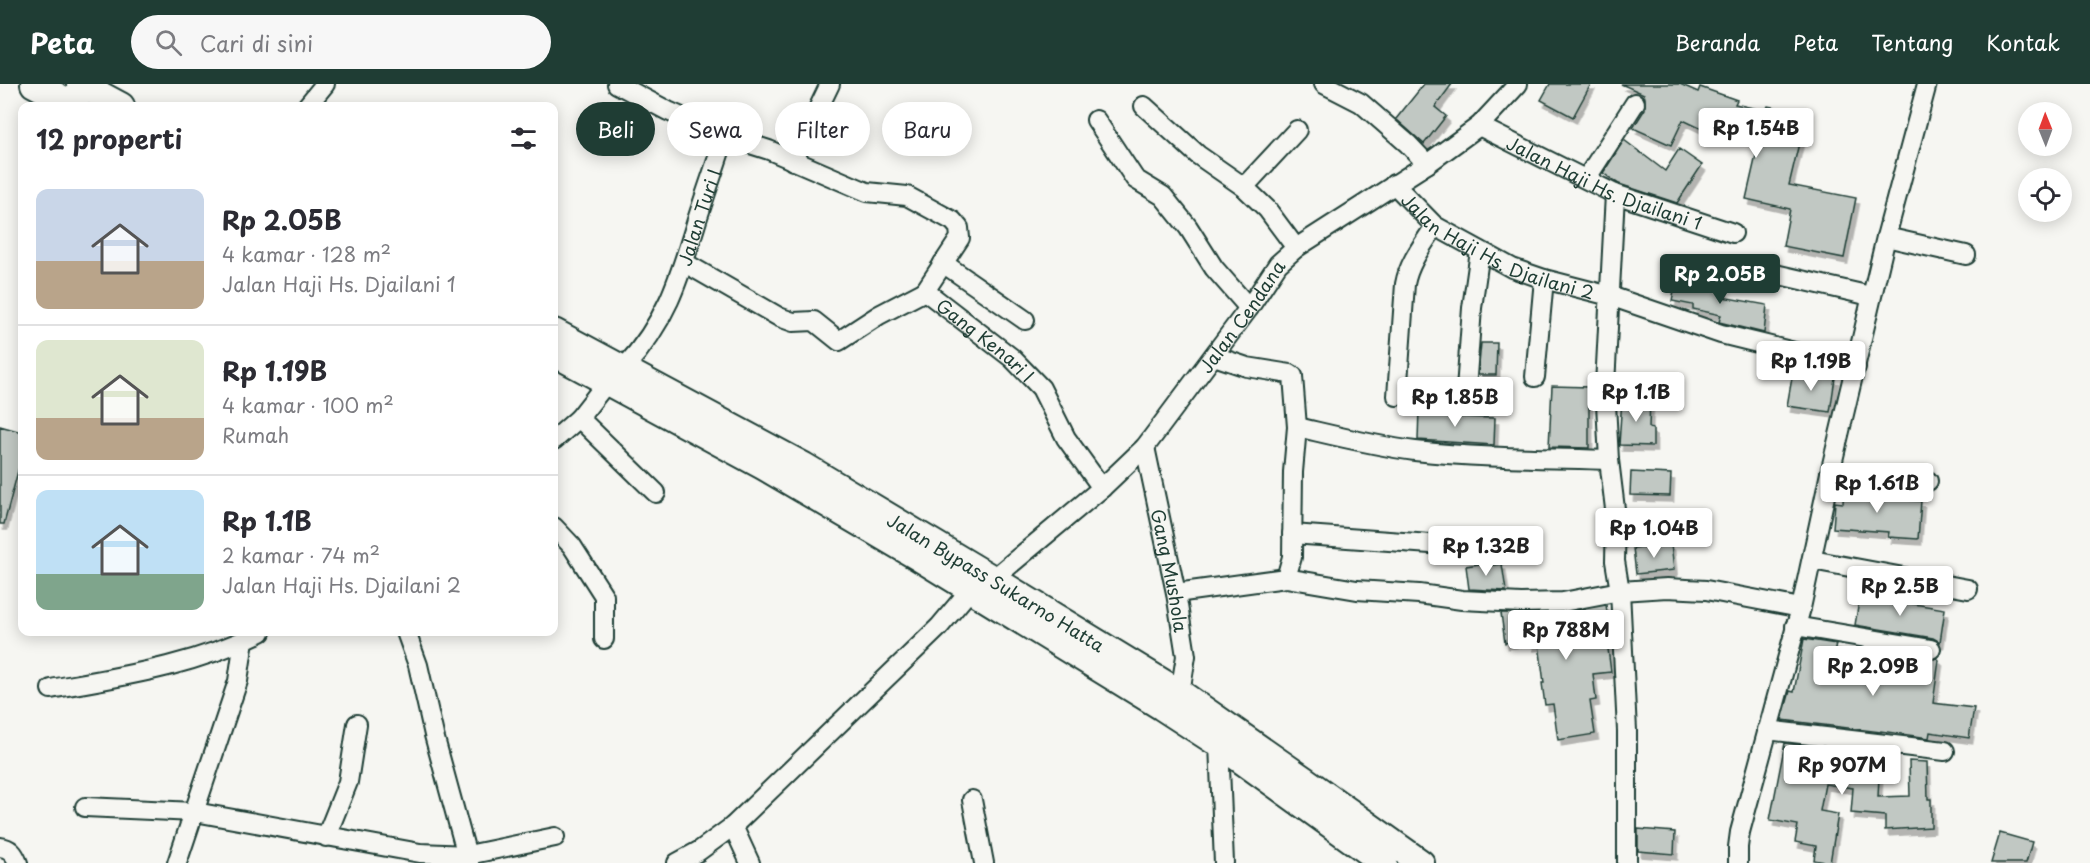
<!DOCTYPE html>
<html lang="id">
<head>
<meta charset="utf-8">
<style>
	:root { --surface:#fff; --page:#f7f7f7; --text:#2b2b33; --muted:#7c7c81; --line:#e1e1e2; --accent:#1f3d34 }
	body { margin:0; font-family:"Playpen Sans",sans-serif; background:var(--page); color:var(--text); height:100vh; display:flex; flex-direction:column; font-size:22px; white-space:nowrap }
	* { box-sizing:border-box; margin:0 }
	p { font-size:20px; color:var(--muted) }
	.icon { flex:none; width:33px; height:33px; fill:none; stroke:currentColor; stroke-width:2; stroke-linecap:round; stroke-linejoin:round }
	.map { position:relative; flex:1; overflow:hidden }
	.sheet { position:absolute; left:18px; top:18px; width:540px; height:534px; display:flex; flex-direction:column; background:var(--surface); border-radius:12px; box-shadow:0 3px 15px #0003 }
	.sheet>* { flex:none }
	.guide { position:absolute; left:576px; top:18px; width:570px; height:54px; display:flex; gap:12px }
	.needle { width:39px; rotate:359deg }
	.fabs { position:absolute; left:2018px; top:18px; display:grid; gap:12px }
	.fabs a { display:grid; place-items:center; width:54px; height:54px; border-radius:50%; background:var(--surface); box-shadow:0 3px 15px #0003; font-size:30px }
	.price { position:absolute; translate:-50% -51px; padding:0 14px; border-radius:6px; background:#fff; color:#222; font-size:20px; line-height:39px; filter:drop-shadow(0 2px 3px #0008) }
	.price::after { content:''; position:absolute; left:50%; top:36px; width:18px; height:14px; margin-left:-9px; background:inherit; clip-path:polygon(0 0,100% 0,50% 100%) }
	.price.selected { background:var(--accent); color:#fff }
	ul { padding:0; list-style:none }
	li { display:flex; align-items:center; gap:18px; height:150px; padding:0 18px }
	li+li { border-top:2px solid var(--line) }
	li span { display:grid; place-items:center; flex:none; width:168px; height:120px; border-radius:12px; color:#555 }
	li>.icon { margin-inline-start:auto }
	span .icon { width:72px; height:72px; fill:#fffc; stroke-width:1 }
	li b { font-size:26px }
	h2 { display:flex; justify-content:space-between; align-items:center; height:72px; padding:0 18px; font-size:26px }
	.chip { padding:0 21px; border-radius:27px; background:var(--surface); box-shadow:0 3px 15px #0003; font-size:21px; line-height:54px }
	.chip.selected { background:var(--accent); color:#fff }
	header { display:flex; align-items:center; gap:36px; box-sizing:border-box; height:84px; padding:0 30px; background:var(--accent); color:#fff }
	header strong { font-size:28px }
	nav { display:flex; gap:33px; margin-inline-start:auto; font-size:21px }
	.search { width:420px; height:54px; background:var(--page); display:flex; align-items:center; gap:15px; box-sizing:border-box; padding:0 21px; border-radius:33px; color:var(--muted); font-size:22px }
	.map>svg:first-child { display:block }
	.building { fill:#c1c8c3; stroke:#1f3d34; stroke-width:1.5; filter:url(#shadow) }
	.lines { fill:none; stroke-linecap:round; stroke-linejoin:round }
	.minor-casing { stroke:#1f3d34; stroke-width:22 }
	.highway-casing { stroke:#1f3d34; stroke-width:30 }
	.minor { stroke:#f6f6f2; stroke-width:18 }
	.highway { stroke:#f6f6f2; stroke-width:26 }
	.labels { text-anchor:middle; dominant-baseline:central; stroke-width:4.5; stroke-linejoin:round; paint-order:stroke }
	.street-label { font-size:18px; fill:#1f3d34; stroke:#f6f6f2 }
</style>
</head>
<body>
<header>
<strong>Peta</strong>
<div class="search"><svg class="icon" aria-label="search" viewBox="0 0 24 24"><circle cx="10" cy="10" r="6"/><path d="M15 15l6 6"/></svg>Cari di sini</div>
<nav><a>Beranda</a><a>Peta</a><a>Tentang</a><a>Kontak</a></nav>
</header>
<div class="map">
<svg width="2090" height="779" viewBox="0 0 2090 779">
	<defs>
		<filter id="shadow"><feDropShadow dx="3.5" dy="6" stdDeviation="0" flood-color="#0004"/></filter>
	</defs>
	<rect width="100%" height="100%" fill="#f6f6f2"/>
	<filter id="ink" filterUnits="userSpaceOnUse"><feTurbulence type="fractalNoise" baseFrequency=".0167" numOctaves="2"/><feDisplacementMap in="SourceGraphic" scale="12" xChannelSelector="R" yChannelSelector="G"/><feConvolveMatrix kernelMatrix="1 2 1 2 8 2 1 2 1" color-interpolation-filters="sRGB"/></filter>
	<g filter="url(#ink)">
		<path class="building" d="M1424,0H1452L1435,23L1446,32L1424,60L1396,35Z
			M1550,0H1591L1573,33L1541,16Z
			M1621,0H1680L1698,8L1700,3L1737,16L1735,20L1766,27L1768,22L1806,30L1789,101L1856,114L1844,174L1783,162L1790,125L1746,115L1759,58L1723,50L1721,54L1683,36L1671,61L1633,44L1645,25V14L1644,10Z
			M1624,56L1665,87L1679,65L1702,81L1677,119L1619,100L1603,89Z
			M1677,191L1696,195L1695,199L1724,205L1722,213L1767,221L1764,249L1719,238L1721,231L1693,225V221L1672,217Z
			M1481,259H1497L1496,291H1478Z
			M1793,288L1835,294L1830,328L1787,322Z
			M1552,302L1589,303V364L1549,363Z
			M1622,314L1650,315L1649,344L1653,345V362L1619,361Z
			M1419,325L1457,326L1463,330L1462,333L1495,334L1494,361L1418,356Z
			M0,342L22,348V372L4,440H0Z
			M1631,388L1671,390L1670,412L1630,411Z
			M1844,401L1870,404L1869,414L1921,417L1918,455L1888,453L1889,448L1833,444L1835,418L1843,419Z
			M1671,460L1674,486L1636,490L1633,464Z
			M1485,479V482L1502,480L1506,507L1469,505L1466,482Z
			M1860,511L1945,525L1940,558L1933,554L1855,541Z
			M1606,521L1608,534H1604L1611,588L1593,590L1596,616L1590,617L1595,650L1558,656L1553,620L1545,621L1542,599H1544L1539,560L1530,561L1529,555L1505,559L1501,529H1563Z
			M1804,555L1836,560L1831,584L1834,585L1833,589L1889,596L1892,570L1929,576L1937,574L1939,576L1933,619L1974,624L1969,654L1930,648L1929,654L1881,647V648L1782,636L1790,607L1794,608Z
			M1785,659L1824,664L1822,676L1858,681L1859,673L1880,674L1878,713L1910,712L1909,677L1927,678L1928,715H1931V743L1885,746V732L1851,729L1853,704L1825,700L1820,727L1838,730L1830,779L1814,776L1816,762L1795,758L1798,741L1770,736Z
			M1638,745L1675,748L1674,770L1638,767Z
			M2000,749L2032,758L2026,779H1991Z"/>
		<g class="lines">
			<defs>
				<g id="minor">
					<path id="s1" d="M617,0L668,27L725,52L769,66L867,108L907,112L953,137L959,144L960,154L925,207L1012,274L1041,304L1066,354L1102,404"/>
					<path d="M1324,0L1361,19L1408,60L1427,80"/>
					<path d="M307,22L325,0"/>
					<path d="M1144,22L1198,71L1244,103L1267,125L1296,164"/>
					<path d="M1096,36L1135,95L1163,112L1188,143L1214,184L1249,224"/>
					<path id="s2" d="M1479,42L1615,110L1733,149"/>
					<path d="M793,77L830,0"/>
					<path d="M1586,95L1635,19"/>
					<path id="s3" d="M1394,100L1435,142L1512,184L1544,195L1610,212L1721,250L1856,283"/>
					<path d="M1244,103L1297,46"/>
					<path d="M1615,110L1605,301L1609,376L1616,433L1615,477L1620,507L1627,647V779"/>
					<path d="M1886,153L1966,171"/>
					<path d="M685,179L779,233L793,238L814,237L839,257L879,231L925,207"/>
					<path d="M943,179L1025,236"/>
					<path d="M1745,183L1862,210L1871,214"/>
					<path d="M1214,272L1247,283L1290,290L1293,292L1297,343L1293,388L1292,473L1286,494"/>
					<path id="s4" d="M624,284C667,237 679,195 697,136C706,108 716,80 725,52"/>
					<path d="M1535,293L1544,195"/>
					<path d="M1397,312L1405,200C1409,178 1423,161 1435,142"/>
					<path d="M1465,319L1472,224L1480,167"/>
					<path d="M579,334L656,409"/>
					<path d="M1297,343C1336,352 1375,362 1415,367C1480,374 1544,374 1609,376"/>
					<path d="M554,356L579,334L608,297"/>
					<path id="s5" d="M1145,363L1176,509L1186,572L1180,609"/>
					<path d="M1830,389L1928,397"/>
					<path d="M554,443L572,462L604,512V555"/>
					<path d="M1292,450L1472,463"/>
					<path d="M1812,476L1968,505"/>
					<path id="s6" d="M993,495L1102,404L1145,363L1249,224L1278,180L1296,164L1427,80L1479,42L1518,0"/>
					<path d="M1176,509L1286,494L1357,506L1419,510L1462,516L1521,519L1563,518L1620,507L1667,504L1706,506L1801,524"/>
					<path d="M1795,542L1931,565"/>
					<path d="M406,548L418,581L434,651L469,779"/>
					<path d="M51,605C124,592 194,582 261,548"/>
					<path d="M1767,646L1945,667"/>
					<path d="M1219,660L1224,779"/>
					<path d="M972,716L984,779"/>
					<path d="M85,723L195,728L420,769L468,771L555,753"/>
					<path d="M733,742L750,779"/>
					<path d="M326,753L348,698L357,640"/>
					<path d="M0,763C10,764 14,769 18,779"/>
					<path d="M177,779L238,597L244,556"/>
					<path d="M677,779L699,767L733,742L939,543L970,506"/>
					<path d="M1738,779V763L1740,748L1801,524L1830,389L1886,153L1927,0"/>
				</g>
				<g id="highway">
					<path d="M34,0L76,22"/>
					<path d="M80,0L121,22"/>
					<path id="s7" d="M554,248L804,382L993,495L1180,609L1306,697L1421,779"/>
					<path d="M554,269L763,382L918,473L1162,623L1219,660L1384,779"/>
				</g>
			</defs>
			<use href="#minor" class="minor-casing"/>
			<use href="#highway" class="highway-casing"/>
			<use href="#minor" class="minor"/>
			<use href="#highway" class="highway"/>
		</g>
	</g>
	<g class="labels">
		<g class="street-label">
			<text stroke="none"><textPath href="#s2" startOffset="138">Jalan Haji Hs. Djailani 1</textPath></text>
			<text stroke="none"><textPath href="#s4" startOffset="170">Jalan Turi I</textPath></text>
			<text stroke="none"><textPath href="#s3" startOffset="124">Jalan Haji Hs. Djailani 2</textPath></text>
			<text stroke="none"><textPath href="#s6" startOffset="364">Jalan Cendana</textPath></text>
			<text stroke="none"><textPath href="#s1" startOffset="526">Gang Kenari I</textPath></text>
			<text stroke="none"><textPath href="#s5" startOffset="126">Gang Mushola</textPath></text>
			<text stroke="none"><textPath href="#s7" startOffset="508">Jalan Bypass Sukarno Hatta</textPath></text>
		</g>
	</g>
</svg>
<div class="fabs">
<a><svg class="needle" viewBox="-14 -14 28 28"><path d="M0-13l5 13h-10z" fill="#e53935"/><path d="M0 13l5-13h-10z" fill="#7c7c81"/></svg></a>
<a><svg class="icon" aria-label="locate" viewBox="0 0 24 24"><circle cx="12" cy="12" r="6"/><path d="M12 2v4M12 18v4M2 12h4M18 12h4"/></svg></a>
</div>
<b class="price" style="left:1756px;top:75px">Rp 1.54B</b>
<b class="price selected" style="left:1720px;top:221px">Rp 2.05B</b>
<b class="price" style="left:1811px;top:308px">Rp 1.19B</b>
<b class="price" style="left:1636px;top:339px">Rp 1.1B</b>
<b class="price" style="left:1455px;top:344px">Rp 1.85B</b>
<b class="price" style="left:1877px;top:430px">Rp 1.61B</b>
<b class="price" style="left:1654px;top:475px">Rp 1.04B</b>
<b class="price" style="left:1486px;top:493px">Rp 1.32B</b>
<b class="price" style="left:1900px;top:533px">Rp 2.5B</b>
<b class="price" style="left:1566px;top:577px">Rp 788M</b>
<b class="price" style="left:1873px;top:613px">Rp 2.09B</b>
<b class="price" style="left:1842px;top:712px">Rp 907M</b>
<div class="guide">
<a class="chip selected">Beli</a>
<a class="chip">Sewa</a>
<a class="chip">Filter</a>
<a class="chip">Baru</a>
</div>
<section class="sheet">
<h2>12 properti<svg class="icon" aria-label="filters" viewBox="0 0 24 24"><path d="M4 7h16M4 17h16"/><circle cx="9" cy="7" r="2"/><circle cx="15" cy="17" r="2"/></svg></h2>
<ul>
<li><span style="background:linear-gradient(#c9d6e8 60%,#b9a48a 0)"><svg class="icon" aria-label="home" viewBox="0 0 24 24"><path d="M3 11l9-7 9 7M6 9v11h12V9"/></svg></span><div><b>Rp 2.05B</b><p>4 kamar · 128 m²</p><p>Jalan Haji Hs. Djailani 1</p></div></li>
<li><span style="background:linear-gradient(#dfe7d0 65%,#b9a48a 0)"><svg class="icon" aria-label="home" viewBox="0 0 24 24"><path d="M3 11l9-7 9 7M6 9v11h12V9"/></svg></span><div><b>Rp 1.19B</b><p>4 kamar · 100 m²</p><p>Rumah</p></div></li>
<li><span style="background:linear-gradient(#bfe0f5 70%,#7fa58c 0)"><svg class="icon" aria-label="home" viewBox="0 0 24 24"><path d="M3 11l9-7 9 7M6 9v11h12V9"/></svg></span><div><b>Rp 1.1B</b><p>2 kamar · 74 m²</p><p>Jalan Haji Hs. Djailani 2</p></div></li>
</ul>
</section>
</div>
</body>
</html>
